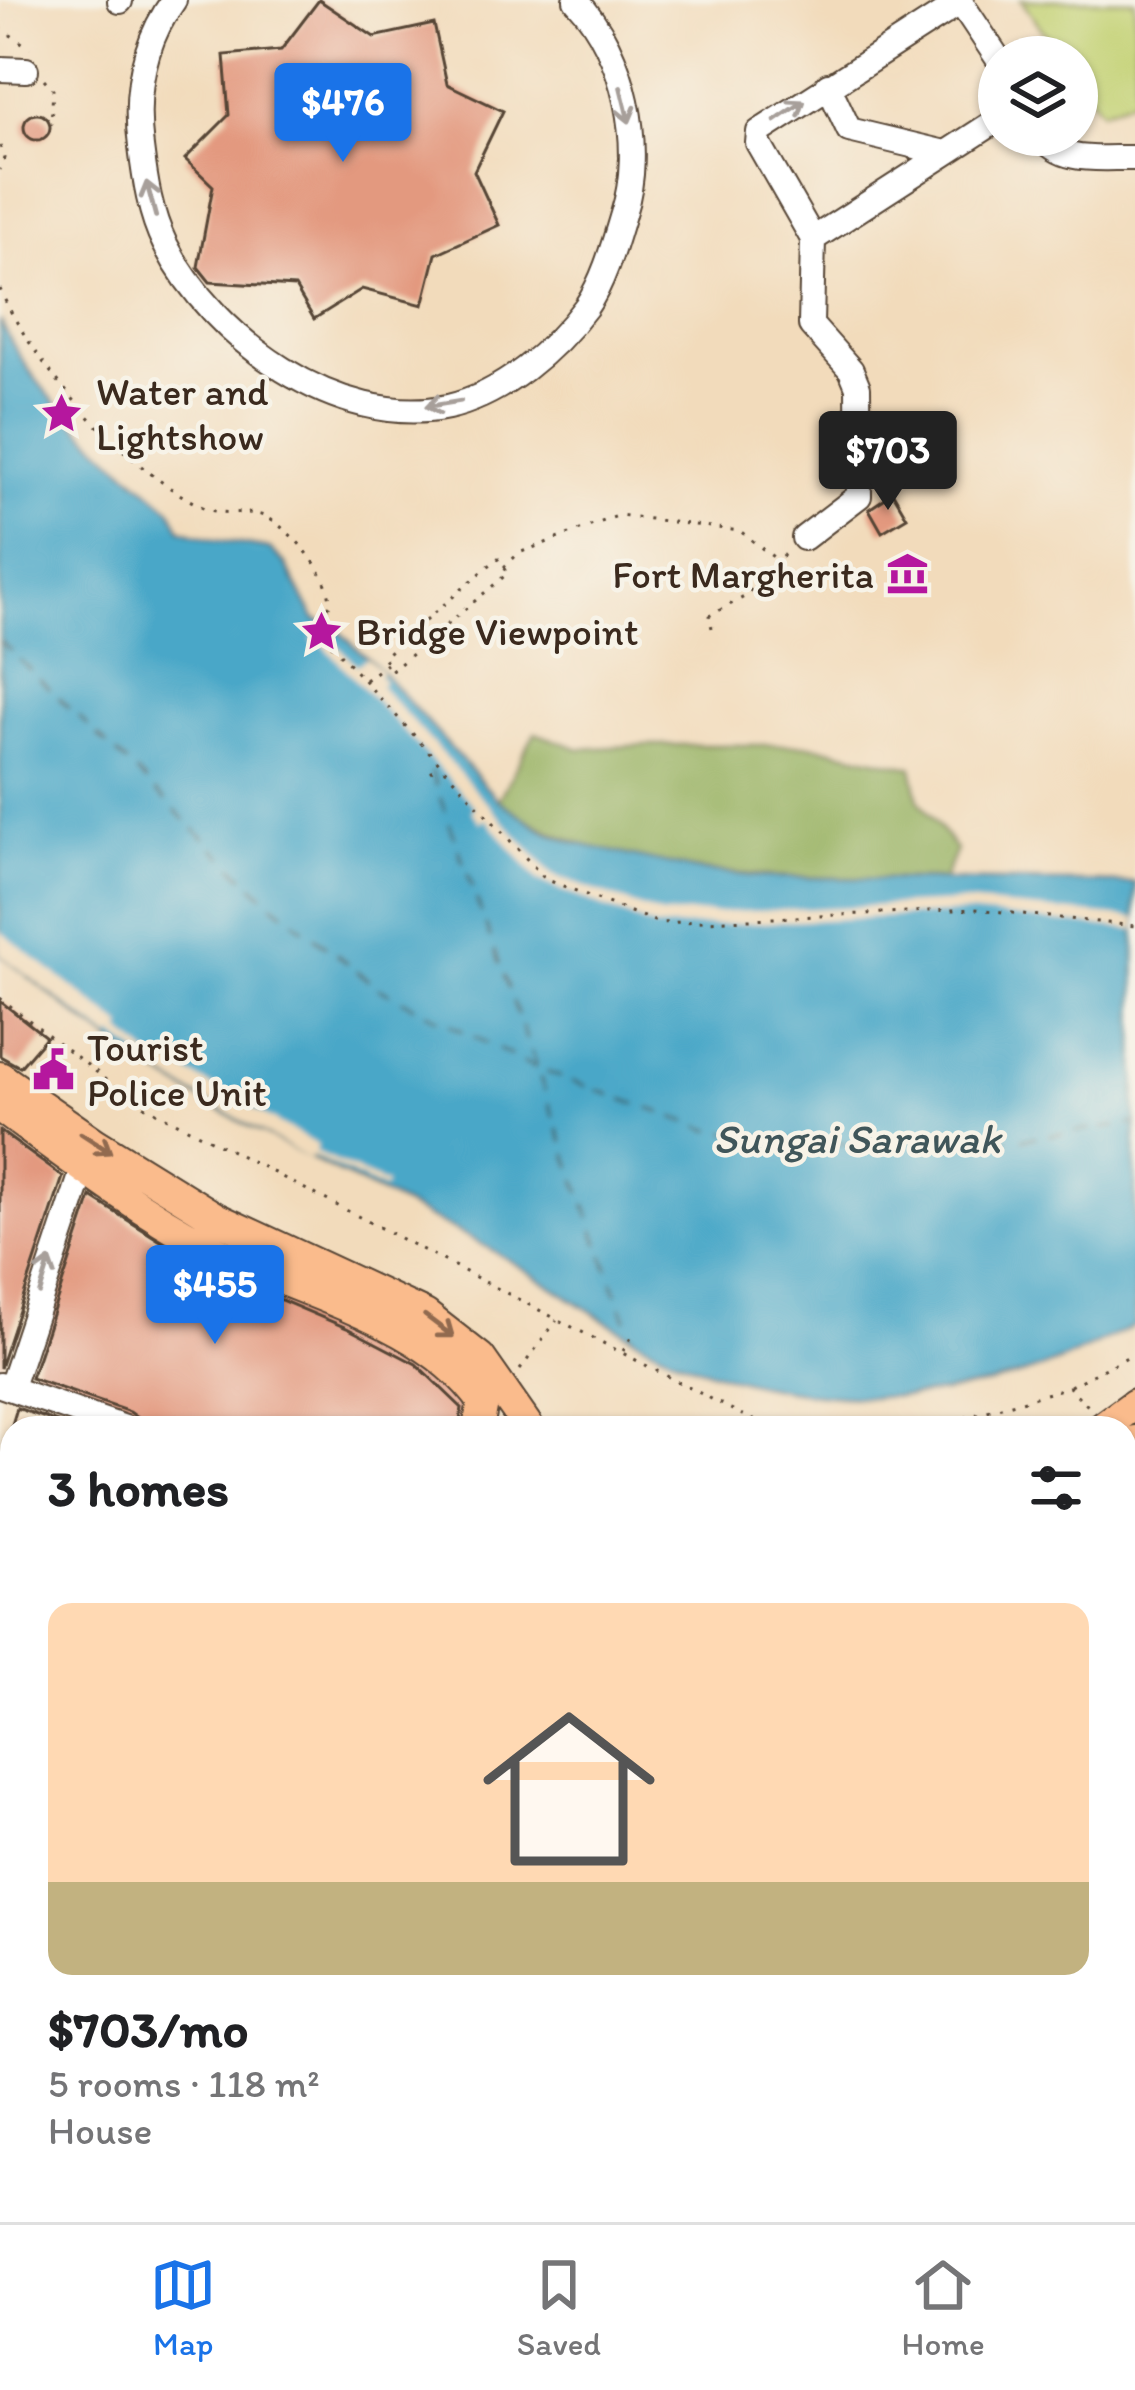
<!DOCTYPE html>
<html lang="en">
<head>
<meta charset="utf-8">
<style>
	:root { --surface:#fff; --page:#f6f6f6; --text:#202124; --muted:#757577; --line:#e0e0e0; --accent:#1a73e8 }
	body { margin:0; font-family:Itim,sans-serif; background:var(--page); color:var(--text); height:100vh; display:flex; flex-direction:column; font-size:45px; white-space:nowrap }
	* { box-sizing:border-box; margin:0 }
	p { font-size:39px; color:var(--muted) }
	.icon { flex:none; width:66px; height:66px; fill:none; stroke:currentColor; stroke-width:2; stroke-linecap:round; stroke-linejoin:round }
	.map { position:relative; flex:1; overflow:hidden }
	.sheet { position:absolute; left:0px; top:1416px; width:1137px; height:807px; display:flex; flex-direction:column; background:var(--surface); border-radius:36px 36px 0 0; box-shadow:0 3px 9px #0004 }
	.sheet>* { flex:none }
	.fabs { position:absolute; left:978px; top:36px; display:grid; gap:24px }
	.fabs a { display:grid; place-items:center; width:120px; height:120px; border-radius:50%; background:var(--surface); box-shadow:0 3px 9px #0004; font-size:60px }
	.price { position:absolute; translate:-50% -102px; padding:0 27px; border-radius:12px; background:var(--accent); color:#fff; font-size:39px; line-height:78px; filter:drop-shadow(0 3px 6px #0008) }
	.price::after { content:''; position:absolute; left:50%; top:72px; width:36px; height:27px; margin-left:-18px; background:inherit; clip-path:polygon(0 0,100% 0,50% 100%) }
	.price.active { background:#222; color:#fff }
	ul { padding:0; list-style:none }
	li { display:grid; align-content:center; gap:24px; height:636px; padding:0 48px }
	li+li { border-top:3px solid var(--line) }
	li span { display:grid; place-items:center; height:372px; border-radius:24px; color:#555 }
	li>.icon { margin-inline-start:auto }
	span .icon { width:216px; height:216px; fill:#fffc; stroke-width:1 }
	li b { font-size:51px }
	h2 { display:flex; justify-content:space-between; align-items:center; height:144px; padding:0 48px; font-size:51px }
	.tabs { display:flex; justify-content:space-around; align-items:center; height:168px; border-top:3px solid var(--line); background:var(--surface); font-size:33px; color:var(--muted) }
	.tabs a { display:grid; justify-items:center; gap:6px }
	.tabs .active { color:var(--accent) }
	.map>svg:first-child { display:block }
	.green { fill:#c3d173; stroke:#7f7e48; stroke-width:3 }
	.forest { fill:#9ab365; stroke:#6a6e42; stroke-width:3 }
	.water { fill:#49a7c8; stroke:#426873; stroke-width:3 }
	.pier { fill:#f2dbbb }
	.lines { fill:none; stroke-linecap:round; stroke-linejoin:round }
	.ferry { stroke:#40565a; stroke-width:3; stroke-dasharray:15 12; stroke-linecap:butt }
	.building { fill:#e3997f }
	.minor-casing { stroke:#564536; stroke-width:28 }
	.major-casing { stroke:#564536; stroke-width:34 }
	.path { stroke:#564536; stroke-width:3; stroke-dasharray:3 9; stroke-linecap:butt }
	.minor { stroke:#fff; stroke-width:24 }
	.major { stroke:#fabb8c; stroke-width:30 }
	.oneway { stroke:#a79f9a }
	.oneway2 { stroke:#916b50 }
	.labels { text-anchor:middle; dominant-baseline:central; stroke-width:9; stroke-linejoin:round; paint-order:stroke }
	.poi-label { font-size:39px; fill:#3b2a1e; stroke:#f7f3e8; text-anchor:start }
	.water-label { font-size:42px; font-style:italic; fill:#40565a; stroke:#f7f3e8 }
</style>
</head>
<body>
<div class="map">
<svg width="1135" height="2222" viewBox="0 0 1135 2222">
	<rect width="100%" height="100%" fill="#f7f3e8"/>
	<filter id="ink" filterUnits="userSpaceOnUse"><feTurbulence type="fractalNoise" baseFrequency=".00833" numOctaves="2"/><feDisplacementMap in="SourceGraphic" scale="24" xChannelSelector="R" yChannelSelector="G"/><feConvolveMatrix kernelMatrix="1 2 1 2 8 2 1 2 1" color-interpolation-filters="sRGB"/></filter>
	<filter id="wash" filterUnits="userSpaceOnUse"><feTurbulence type="fractalNoise" baseFrequency=".004" numOctaves="4" result="noise"/><feDisplacementMap in="SourceGraphic" scale="48" xChannelSelector="R" yChannelSelector="G"/><feGaussianBlur stdDeviation="2.7" result="paint"/><feColorMatrix in="noise" values="0 0 0 0 0 0 0 0 0 0 0 0 0 0 0 0 0 1.4 0 .05"/><feComposite in="paint" operator="in"/></filter>
	<g filter="url(#wash)">
		<rect width="100%" height="100%" fill="#f2dbbb"/>
		<path class="green" d="M1021,0H1135V98L1101,111L1077,78V57H1062Z"/>
		<path class="forest" d="M535,733L580,749L648,745H810L912,767L919,800L956,850L944,879C807,877 611,887 498,800Z
			M665,2211H820L821,2222H655Z"/>
		<path class="water" d="M0,320C37,400 105,452 170,508L181,529L215,540L270,549L285,563L315,619L339,631L382,672L498,800L546,832L575,843L696,870L760,877L1135,883V1326C1110,1337 1086,1350 1061,1361C923,1416 758,1408 630,1335C574,1303 523,1265 466,1236C363,1184 259,1136 160,1075C104,1040 52,994 0,954Z"/>
		<path class="pier" d="M323,630L357,665L367,658L382,672L379,676L384,681L380,686L553,875L662,915L964,902L1135,918V930L966,913L655,928L539,881L486,819L481,823L471,811L475,807L321,643L317,646L311,639Z
			M0,931L124,1027L121,1031L158,1062L162,1058L318,1145L315,1152L386,1184L384,1190L312,1156L309,1159L156,1072L158,1068L114,1036L111,1039L0,954Z"/>
		<g class="lines">
			<path class="ferry" d="M0,641L266,898L377,987L535,1068L710,1130L824,1144L1020,1139L1135,1124
				M431,772L632,1336"/>
		</g>
		<g id="blocks">
			<path class="building" d="M319,0L374,37L434,24L447,84L503,111L474,171L499,225L436,254L423,305L362,289L314,319L295,287L210,282L198,267L213,186L185,159L229,115L224,55L281,50Z
				M24 127a13 13 0 1 1 26 0a13 13 0 1 1-26 0Z
				M893,493L907,517L882,532L869,509Z
				M0,1001L46,1037L20,1067L0,1056Z
				M0,1131L63,1177L0,1368Z
				M91,1197L197,1264L347,1328L416,1364L462,1408L459,1427L141,1428L138,1418L130,1412L31,1378Z
				M17,1408L74,1428H11Z"/>
		</g>
	</g>
	<g filter="url(#ink)">
		<use href="#blocks" fill-opacity="0" stroke="#564536" stroke-width="3"/>
		<g class="lines">
			<defs>
				<path id="minor" d="M120,0V1
					M174,0C142,44 134,94 141,147C145,180 150,214 165,244C212,338 338,430 448,407C502,395 554,350 586,307C604,281 614,244 623,214C645,147 625,52 576,0
					M959,0L999,60
					M0,69L26,70
					M828,85L849,130L945,153
					M1041,135C1062,165 1101,157 1135,158
					M813,239L999,119
					M804,538L859,496L858,387L851,370L811,325L813,239L758,143L759,132L961,2
					M0,1385L125,1428
					M11,1387L84,1167
					M0,1494L12,1497
					M0,1516L12,1518
					M0,1536L12,1538
					M0,2143L12,2136
					M316,2211L320,2222
					M576,2211L594,2222
					M953,2211L954,2222
					M627,2222L639,2211"/>
				<path id="major" d="M0,1077L95,1143L216,1218L425,1315L480,1358L529,1428
					M0,1107C66,1155 133,1207 206,1246C294,1293 424,1317 483,1402L478,1428
					M1102,1428L1135,1404
					M1125,1449L1135,1441
					M1125,1968L1135,1969
					M0,2196L12,2201
					M40,2211L71,2222
					M251,2211L258,2222
					M162,2222L174,2211
					M285,2222L297,2217"/>
			</defs>
			<use href="#minor" class="minor-casing"/>
			<use href="#major" class="major-casing"/>
			<path class="path" d="M0,28L30,48
				M44,79L53,89L51,125
				M0,146L4,158L0,170
				M0,289C31,364 131,474 205,508C224,517 251,508 268,518C294,533 331,574 330,605L319,619V631L545,879L659,923L975,909L1135,926
				M498,558L508,573L393,670L383,657Z
				M504,567L519,553L620,515L740,531L777,560
				M712,628L709,616L746,596L769,567L789,551
				M365,680L386,664
				M431,772L439,765
				M0,998L133,1100L750,1419L785,1428
				M623,1351L632,1336
				M520,1370L557,1320
				M1070,1386L1135,1353
				M930,1428L1069,1387L1088,1406"/>
			<use href="#minor" class="minor"/>
			<use href="#major" class="major"/>
		</g>
		<defs><path id="oneway-shaft" d="M-6 0H5M1.5-3L5.5 0L1.5 3" fill="none" stroke-width="1.6" stroke-linecap="round" stroke-linejoin="round" transform="scale(3)"/></defs>
		<g class="oneway">
			<use href="#oneway-shaft" transform="translate(625 105) rotate(76)"/>
			<use href="#oneway-shaft" transform="translate(790 111) rotate(-34)"/>
			<use href="#oneway-shaft" transform="translate(151 199) rotate(-105)"/>
			<use href="#oneway-shaft" transform="translate(443 404) rotate(171)"/>
			<use href="#oneway-shaft" transform="translate(45 1276) rotate(-73)"/>
		</g>
		<g class="oneway2">
			<use href="#oneway-shaft" transform="translate(96 1143) rotate(33)"/>
			<use href="#oneway-shaft" transform="translate(439 1326) rotate(37)"/>
		</g>
	</g>
	<defs>
		<symbol id="sight-bare" viewBox="-9 -9 18 18"><path d="M0-6L1.8-2.2L6-1.7L2.9 1.2L3.7 5.4L0 3.3L-3.7 5.4L-2.9 1.2L-6-1.7L-1.8-2.2Z" fill="#b5179e" stroke="#f7f3e8" stroke-width="2.5" paint-order="stroke"/></symbol>
		<symbol id="museum-bare" viewBox="-9 -9 18 18"><path d="M0-6L6-3V-2H-6V-3ZM-5-1h2V3h-2ZM-1-1h2V3h-2ZM3-1h2V3H3ZM-6 4H6V6H-6Z" fill="#b5179e" stroke="#f7f3e8" stroke-width="2.5" paint-order="stroke"/></symbol>
		<symbol id="civic-bare" viewBox="-9 -9 18 18"><path d="M-.6-6.5H3V-4.5H.6V-3L4-1V1h2V6H-6V1h2V-1L-.6-3ZM-1.2 2.5V6h2.4V2.5Z" fill="#b5179e" stroke="#f7f3e8" stroke-width="2.5" paint-order="stroke"/></symbol>
	</defs>
	<g fill-rule="evenodd">
		<use href="#sight-bare" x="32" y="384" width="59" height="59"/>
		<use href="#museum-bare" x="878" y="544" width="59" height="59"/>
		<use href="#sight-bare" x="292" y="602" width="59" height="59"/>
		<use href="#civic-bare" x="24" y="1040" width="59" height="59"/>
	</g>
	<g class="labels">
		<g class="poi-label">
			<text x="96" y="391">Water and<tspan x="96" dy="45">Lightshow</tspan></text>
			<text x="874" y="574" text-anchor="end">Fort Margherita</text>
			<text x="356" y="631">Bridge Viewpoint</text>
			<text x="87" y="1047">Tourist<tspan x="87" dy="45">Police Unit</tspan></text>
		</g>
		<g class="water-label">
			<text x="857" y="1138">Sungai Sarawak</text>
		</g>
	</g>
</svg>
<div class="fabs">
<a><svg class="icon" aria-label="layers" viewBox="0 0 24 24"><path d="M12 4l9 5-9 5-9-5zM3 14l9 5 9-5"/></svg></a>
</div>
<b class="price" style="left:343px;top:165px">$476</b>
<b class="price active" style="left:888px;top:513px">$703</b>
<b class="price" style="left:215px;top:1347px">$455</b>
<section class="sheet">
<h2>3 homes<svg class="icon" aria-label="filters" viewBox="0 0 24 24"><path d="M4 7h16M4 17h16"/><circle cx="9" cy="7" r="2"/><circle cx="15" cy="17" r="2"/></svg></h2>
<ul>
<li><span style="background:linear-gradient(#ffd9b3 75%,#c2b280 0)"><svg class="icon" aria-label="home" viewBox="0 0 24 24"><path d="M3 11l9-7 9 7M6 9v11h12V9"/></svg></span><div><b>$703/mo</b><p>5 rooms · 118 m²</p><p>House</p></div></li>
</ul>
</section>
</div>
<nav class="tabs">
<a class="active"><svg class="icon" aria-label="map" viewBox="0 0 24 24"><path d="M3 6l6-2 6 2 6-2v14l-6 2-6-2-6 2zM9 4v14M15 6v14"/></svg>Map</a>
<a><svg class="icon" aria-label="saved" viewBox="0 0 24 24"><path d="M7 4h10v16l-5-4-5 4z"/></svg>Saved</a>
<a><svg class="icon" aria-label="home" viewBox="0 0 24 24"><path d="M3 11l9-7 9 7M6 9v11h12V9"/></svg>Home</a>
</nav>
</body>
</html>
